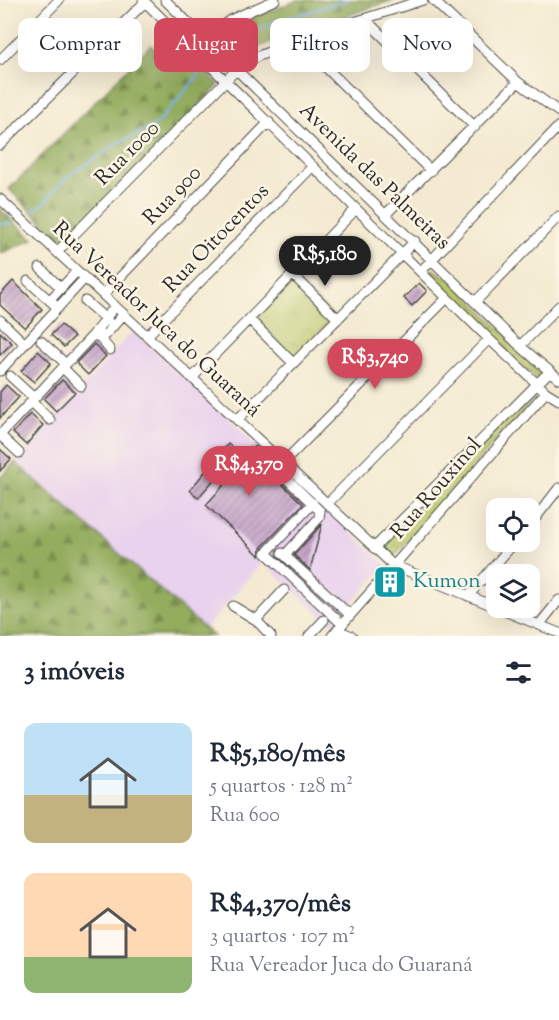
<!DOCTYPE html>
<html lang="pt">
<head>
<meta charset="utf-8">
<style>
	:root { --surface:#fff; --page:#f2f2f3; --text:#1f2937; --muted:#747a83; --accent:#d1495b }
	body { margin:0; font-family:"Sorts Mill Goudy",serif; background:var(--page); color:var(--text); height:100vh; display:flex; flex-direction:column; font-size:22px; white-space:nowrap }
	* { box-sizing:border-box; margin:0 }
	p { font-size:20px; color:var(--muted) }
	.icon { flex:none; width:33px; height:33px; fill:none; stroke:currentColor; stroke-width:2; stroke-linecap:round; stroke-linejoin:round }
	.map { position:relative; height:636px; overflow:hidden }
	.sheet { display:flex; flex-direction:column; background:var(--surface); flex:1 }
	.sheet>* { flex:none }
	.hud { position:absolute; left:18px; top:18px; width:524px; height:54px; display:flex; gap:12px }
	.controls { position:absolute; left:486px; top:498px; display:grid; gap:12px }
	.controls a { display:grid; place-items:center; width:54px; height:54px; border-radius:12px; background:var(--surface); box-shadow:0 6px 24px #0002; font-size:30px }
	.price { position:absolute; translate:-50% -51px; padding:0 14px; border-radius:21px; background:var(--accent); color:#fff; font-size:20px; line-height:39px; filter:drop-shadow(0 2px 3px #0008) }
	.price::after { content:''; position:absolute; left:50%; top:36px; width:18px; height:14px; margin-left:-9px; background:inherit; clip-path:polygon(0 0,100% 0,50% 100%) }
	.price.on { background:#222; color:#fff }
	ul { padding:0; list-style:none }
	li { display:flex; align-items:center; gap:18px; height:150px; padding:0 24px }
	li span { display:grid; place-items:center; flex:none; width:168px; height:120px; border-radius:12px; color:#555 }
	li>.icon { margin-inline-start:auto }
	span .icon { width:72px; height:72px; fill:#fffc; stroke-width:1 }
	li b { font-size:26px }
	h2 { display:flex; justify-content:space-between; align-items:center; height:72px; padding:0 24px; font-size:26px }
	.tag { padding:0 21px; border-radius:12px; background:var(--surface); box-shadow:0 6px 24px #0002; font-size:21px; line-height:54px }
	.tag.on { background:var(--accent); color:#fff }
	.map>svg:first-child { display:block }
	.built { fill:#e9d2ed }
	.forest { fill:url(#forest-firs); stroke:#5f6c44; stroke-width:1.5 }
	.park { fill:url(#park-crowns); stroke:#72794a; stroke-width:1.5 }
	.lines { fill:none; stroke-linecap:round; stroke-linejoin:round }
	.stream { stroke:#80b2ec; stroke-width:2 }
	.building { fill:url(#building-hatch) }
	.minor-casing { stroke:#494844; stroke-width:11 }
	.minor { stroke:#fff; stroke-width:9 }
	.labels { text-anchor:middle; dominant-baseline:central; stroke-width:5; stroke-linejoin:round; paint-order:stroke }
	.street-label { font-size:21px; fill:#2b2b2b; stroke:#fcf5e5 }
	.culture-label { font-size:21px; fill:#0d838f; stroke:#fcf5e5; text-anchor:start }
</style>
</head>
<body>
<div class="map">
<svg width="559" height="636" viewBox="0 0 559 636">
	<defs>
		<pattern id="forest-firs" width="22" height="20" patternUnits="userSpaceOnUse" patternTransform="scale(1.5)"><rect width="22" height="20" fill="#93ac5d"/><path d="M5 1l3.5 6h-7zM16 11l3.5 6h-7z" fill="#788c4d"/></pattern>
		<pattern id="park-crowns" width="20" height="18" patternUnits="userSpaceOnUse" patternTransform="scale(1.5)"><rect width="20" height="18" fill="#bac769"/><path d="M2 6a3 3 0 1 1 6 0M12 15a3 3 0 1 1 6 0" fill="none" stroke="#a0ab5b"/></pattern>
		<pattern id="building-hatch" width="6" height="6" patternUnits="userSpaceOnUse" patternTransform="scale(1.5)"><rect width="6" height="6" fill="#c3a2c8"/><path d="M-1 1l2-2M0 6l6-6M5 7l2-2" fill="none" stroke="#9f84a3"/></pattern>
	</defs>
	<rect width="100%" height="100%" fill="#fcf5e5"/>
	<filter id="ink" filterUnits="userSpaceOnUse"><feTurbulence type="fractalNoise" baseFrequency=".0167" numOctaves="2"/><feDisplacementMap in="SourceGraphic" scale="12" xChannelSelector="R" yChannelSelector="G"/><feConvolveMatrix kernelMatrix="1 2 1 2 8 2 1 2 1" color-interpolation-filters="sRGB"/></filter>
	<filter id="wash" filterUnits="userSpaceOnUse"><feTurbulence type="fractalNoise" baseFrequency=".008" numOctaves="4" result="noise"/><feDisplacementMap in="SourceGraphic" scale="24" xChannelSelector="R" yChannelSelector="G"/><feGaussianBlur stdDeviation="1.35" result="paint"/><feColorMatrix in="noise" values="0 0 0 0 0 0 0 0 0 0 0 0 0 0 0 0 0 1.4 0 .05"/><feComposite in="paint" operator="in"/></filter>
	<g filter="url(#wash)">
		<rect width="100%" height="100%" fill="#f4ead1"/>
		<path class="built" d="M134,330L387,566L331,624L262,562L205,629L15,462Z"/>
		<path class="forest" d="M298,0H393L237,54L222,40V34L230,27Z
			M151,45L167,59L180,46L219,85L63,243L9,189Z
			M0,209L33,239L0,254Z
			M15,462L205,629L214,636H0V478Z"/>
		<path class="park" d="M432,269L451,279L540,370L541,377L537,379L527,370L431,274Z
			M294,279L334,317L294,358L255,319Z
			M536,389L537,394L395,555L382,544Z"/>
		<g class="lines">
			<path class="stream" d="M237,41L274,22L348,0
				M33,211L43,204L67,177L118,143L156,125L203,70
				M0,224H11"/>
		</g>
		<g id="blocks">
			<path class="building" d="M13,281L42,309L25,328L0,305V295Z
				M419,283L427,291L412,306L404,298Z
				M61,325L74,337L64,347L51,335Z
				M0,332L12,343L0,355Z
				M94,344L106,356L88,375L76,363Z
				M38,351L51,363L34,382L21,371Z
				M62,380L75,392L56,411L44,399Z
				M6,385L19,397L0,418V392Z
				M30,414L43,425L26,445L13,433Z
				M228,444L244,458L255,446L274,464L269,468L280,482L303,504L261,548L260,556L206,505L233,475L225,467L198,498L190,490Z
				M0,449L11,459L0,471Z
				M322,524L310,570L294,555Z"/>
		</g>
	</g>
	<g filter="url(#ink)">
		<use href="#blocks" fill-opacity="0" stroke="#494844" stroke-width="1.5"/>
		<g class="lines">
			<defs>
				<path id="minor" d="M143,0L489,339L546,392L559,400
					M165,0L520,346L559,379
					M433,0L518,82L559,112
					M365,19L475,127
					M298,40L431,171
					M195,51L230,20L275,0
					M0,60L59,0
					M0,145L145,2
					M0,199L393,565L496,607
					M386,214L518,82
					M57,252L244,62L298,40L423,0
					M40,268L61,288
					M421,271L559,126
					M292,274L338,319
					M28,281L58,308
					M103,295L269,122
					M50,300L77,271
					M85,301L108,321
					M476,301L559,216
					M249,319L293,363
					M0,320L25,344
					M93,335L99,337L106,334L124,314
					M147,336L313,166
					M99,337L110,350
					M41,341L66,364
					M520,346L559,306
					M63,368L81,386
					M0,371L85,278
					M10,376L34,398
					M192,378L356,209
					M31,401L50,420
					M237,420L415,241
					M0,435L93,335L115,306
					M0,435L19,453
					M283,463L447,298
					M313,503L266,553L342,624
					M327,504L489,339
					M530,525L559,488
					M374,548L549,372
					M282,553L350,615
					M285,555L319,518L320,511L285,477L289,468
					M468,596L515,542
					M233,606L256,620L271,636
					M497,608L559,633
					M256,620L284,590
					M539,625L559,600
					M337,630L352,636
					M309,636L324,620
					M332,636L546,392"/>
			</defs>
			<use href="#minor" class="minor-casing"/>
			<use href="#minor" class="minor"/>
		</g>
	</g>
	<defs>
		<symbol id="building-square" viewBox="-11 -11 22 22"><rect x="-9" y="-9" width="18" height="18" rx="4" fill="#0f9aa8" stroke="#fcf5e5"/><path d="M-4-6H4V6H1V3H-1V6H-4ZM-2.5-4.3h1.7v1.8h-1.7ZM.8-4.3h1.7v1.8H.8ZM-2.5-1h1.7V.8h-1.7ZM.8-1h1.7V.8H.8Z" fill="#fff"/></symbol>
	</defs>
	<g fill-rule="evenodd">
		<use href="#building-square" x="371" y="563" width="38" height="38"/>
	</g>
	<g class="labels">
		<g class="street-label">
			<text transform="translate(128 154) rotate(-45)">Rua 1000</text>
			<text transform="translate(374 177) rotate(44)">Avenida das Palmeiras</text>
			<text transform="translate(173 196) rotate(-46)">Rua 900</text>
			<text transform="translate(217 239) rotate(-46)">Rua Oitocentos</text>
			<text transform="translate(156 320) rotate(43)">Rua Vereador Juca do Guaraná</text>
			<text transform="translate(437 489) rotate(-49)">Rua Rouxinol</text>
		</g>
		<g class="culture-label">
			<text x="413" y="582">Kumon</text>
		</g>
	</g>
</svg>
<div class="controls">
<a><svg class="icon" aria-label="locate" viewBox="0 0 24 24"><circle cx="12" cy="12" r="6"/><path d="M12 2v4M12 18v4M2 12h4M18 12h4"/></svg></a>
<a><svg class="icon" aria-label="layers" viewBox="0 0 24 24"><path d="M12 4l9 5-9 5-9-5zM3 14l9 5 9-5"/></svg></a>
</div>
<b class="price on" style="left:325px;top:287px">R$5,180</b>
<b class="price" style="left:375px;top:390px">R$3,740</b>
<b class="price" style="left:249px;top:497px">R$4,370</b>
<div class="hud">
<a class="tag">Comprar</a>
<a class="tag on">Alugar</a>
<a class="tag">Filtros</a>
<a class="tag">Novo</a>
</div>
</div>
<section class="sheet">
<h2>3 imóveis<svg class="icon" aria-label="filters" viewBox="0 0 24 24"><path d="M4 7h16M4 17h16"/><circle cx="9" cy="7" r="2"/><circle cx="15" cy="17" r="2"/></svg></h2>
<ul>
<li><span style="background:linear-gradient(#bfe0f5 60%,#c2b280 0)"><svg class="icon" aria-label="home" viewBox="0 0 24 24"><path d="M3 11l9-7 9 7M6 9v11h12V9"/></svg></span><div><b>R$5,180/mês</b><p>5 quartos · 128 m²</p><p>Rua 600</p></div></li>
<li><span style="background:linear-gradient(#ffd9b3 70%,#8fb573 0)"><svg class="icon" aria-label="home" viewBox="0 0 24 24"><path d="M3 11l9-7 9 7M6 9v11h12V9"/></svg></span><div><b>R$4,370/mês</b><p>3 quartos · 107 m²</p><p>Rua Vereador Juca do Guaraná</p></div></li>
</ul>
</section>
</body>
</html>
